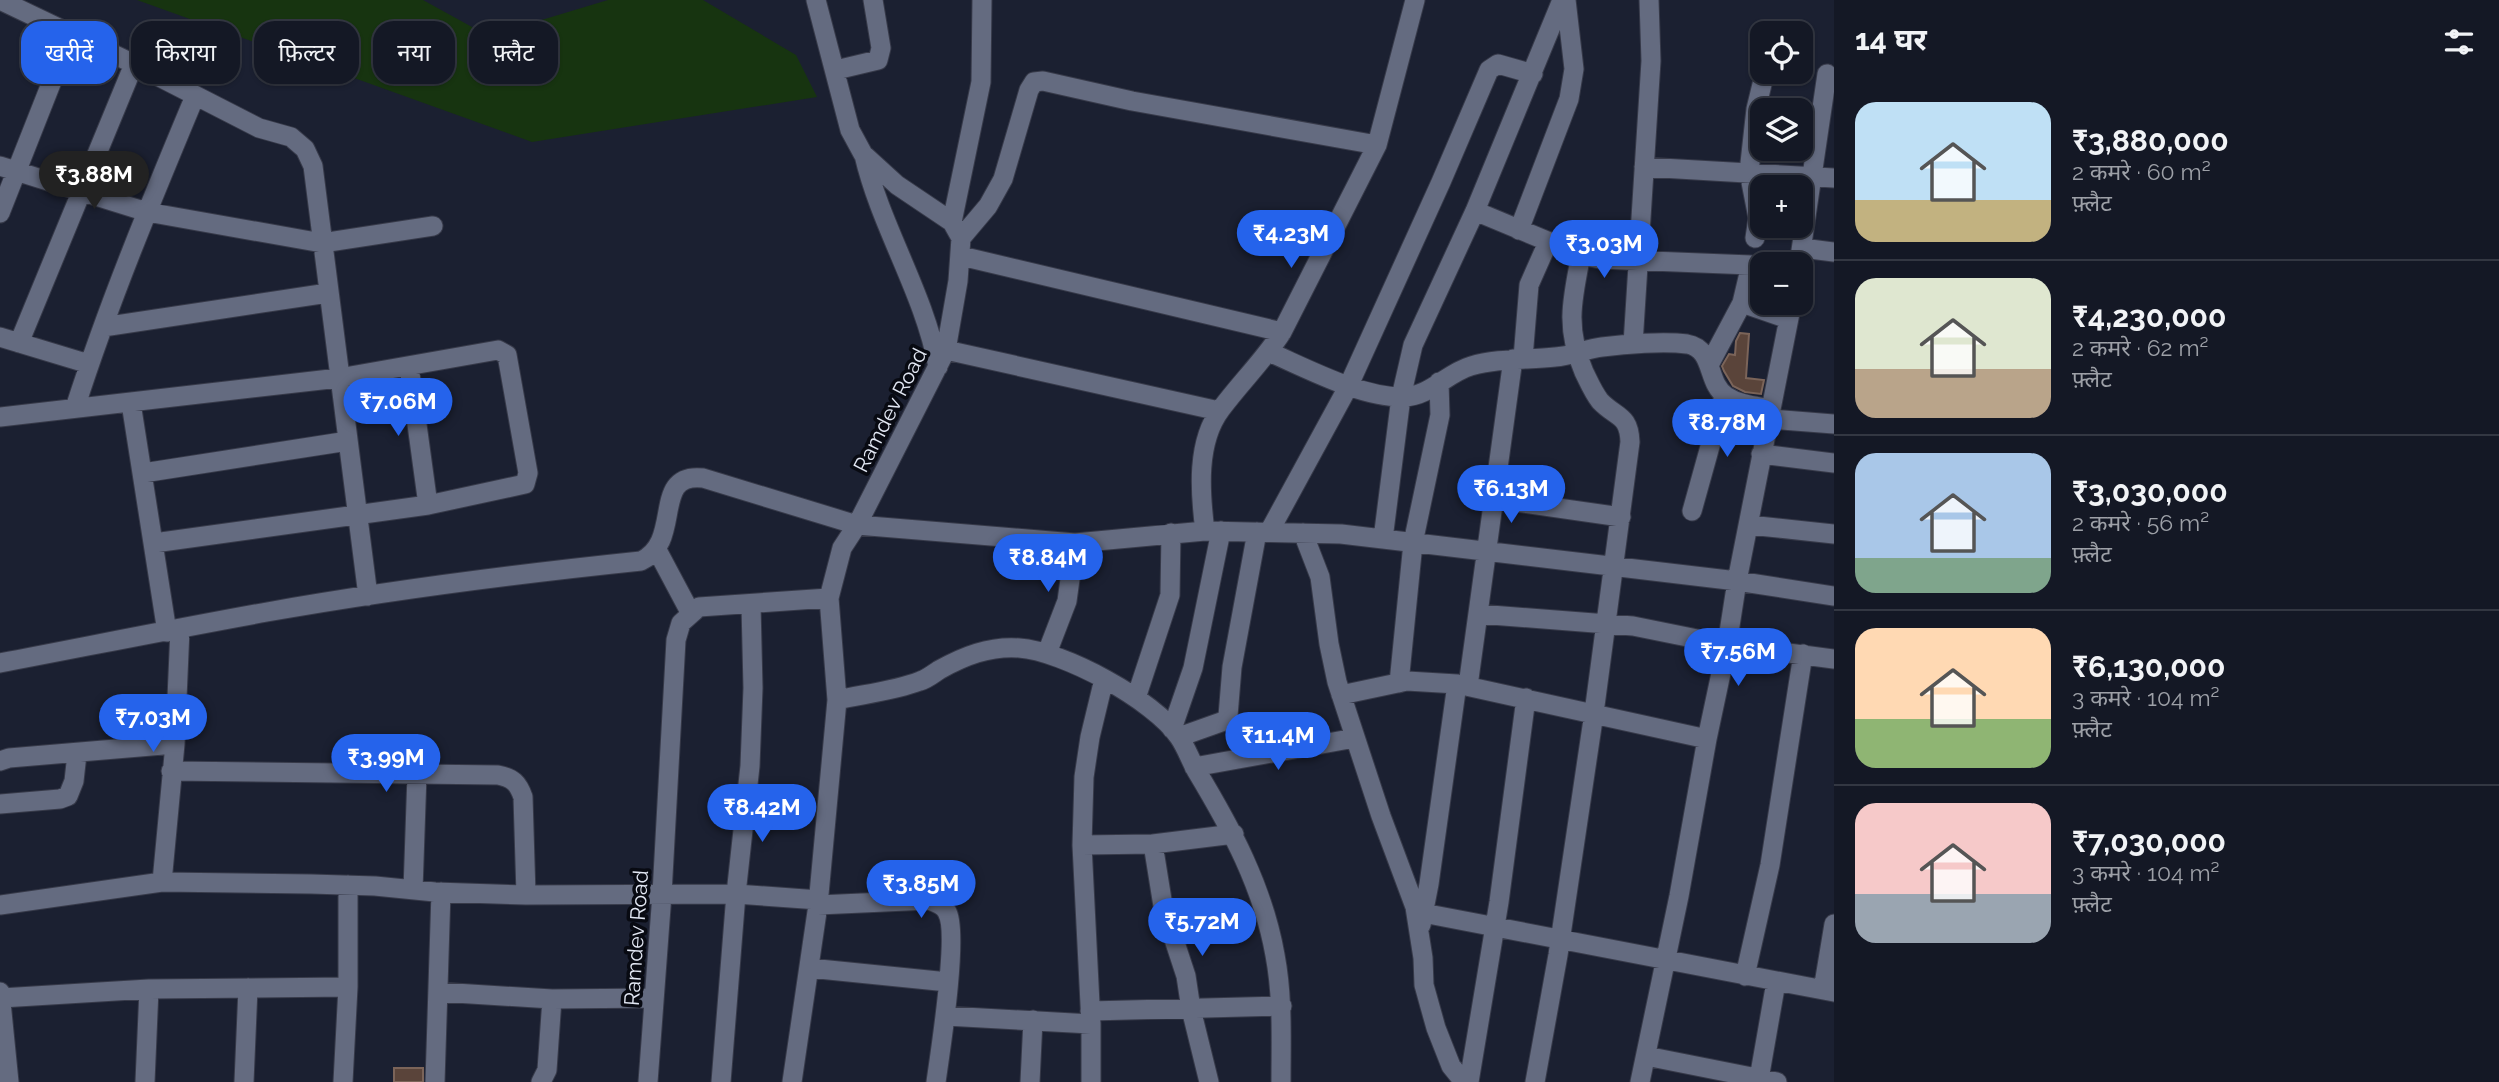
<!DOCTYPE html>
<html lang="hi">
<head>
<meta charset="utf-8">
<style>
	:root { --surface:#141825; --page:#212532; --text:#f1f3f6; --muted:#9da0a7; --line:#333742; --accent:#2563eb }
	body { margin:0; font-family:Raleway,"Noto Sans Devanagari",sans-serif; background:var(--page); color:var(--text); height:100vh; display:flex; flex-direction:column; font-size:26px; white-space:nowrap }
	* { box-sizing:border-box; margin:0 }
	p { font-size:23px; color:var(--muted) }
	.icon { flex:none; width:38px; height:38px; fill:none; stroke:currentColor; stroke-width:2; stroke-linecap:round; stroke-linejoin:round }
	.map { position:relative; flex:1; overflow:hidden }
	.side { display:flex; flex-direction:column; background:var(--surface); width:665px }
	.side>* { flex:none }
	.banner { position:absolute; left:21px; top:21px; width:665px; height:63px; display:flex; gap:14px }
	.fabs { position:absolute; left:1750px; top:21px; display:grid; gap:14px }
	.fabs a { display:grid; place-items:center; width:63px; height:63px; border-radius:14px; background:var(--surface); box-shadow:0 2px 5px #0004,0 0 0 2px var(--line); font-size:35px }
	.price { position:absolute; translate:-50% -60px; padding:0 16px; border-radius:24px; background:var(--accent); color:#fff; font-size:23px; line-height:46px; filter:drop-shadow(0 2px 4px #0008) }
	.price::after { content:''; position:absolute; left:50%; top:42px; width:21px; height:16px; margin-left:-10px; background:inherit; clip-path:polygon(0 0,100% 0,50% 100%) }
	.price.active { background:#222; color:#fff }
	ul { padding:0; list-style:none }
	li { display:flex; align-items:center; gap:21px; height:175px; padding:0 21px }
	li+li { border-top:2px solid var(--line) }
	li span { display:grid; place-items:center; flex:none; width:196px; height:140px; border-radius:21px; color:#555 }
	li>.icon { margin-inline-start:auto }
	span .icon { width:84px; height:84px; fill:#fffc; stroke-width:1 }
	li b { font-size:30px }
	h2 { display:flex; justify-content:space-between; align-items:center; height:84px; padding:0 21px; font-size:30px }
	.tag { padding:0 24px; border-radius:21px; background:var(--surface); box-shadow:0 2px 5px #0004,0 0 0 2px var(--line); font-size:24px; line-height:63px }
	.tag.active { background:var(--accent); color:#fff }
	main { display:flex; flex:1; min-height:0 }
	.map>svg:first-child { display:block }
	.green { fill:#173410 }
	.building { fill:#5a443a; stroke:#7b6459; stroke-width:2 }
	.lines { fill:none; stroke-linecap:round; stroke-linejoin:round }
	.minor-casing { stroke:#373a49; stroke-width:21 }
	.minor { stroke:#646b80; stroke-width:19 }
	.labels { text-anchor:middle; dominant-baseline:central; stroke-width:7; stroke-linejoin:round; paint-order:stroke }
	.street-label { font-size:21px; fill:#e3e8f4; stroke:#080a12 }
</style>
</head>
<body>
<main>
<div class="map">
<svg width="1834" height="1082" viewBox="0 0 1834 1082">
	<rect width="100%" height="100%" fill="#1b2031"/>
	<path class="green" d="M137,0H423L472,27L515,28L608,0H703L796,55L817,97L532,142Z"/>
	<path class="building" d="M1740,333L1749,334L1746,378L1764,380L1761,394L1745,392L1733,386L1724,371L1722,366L1729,354L1735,355L1736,341Z
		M394,1068H423V1082H394Z"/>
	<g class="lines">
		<defs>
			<path id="minor" d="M0,0L134,64L259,128L291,137L305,149L313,166L368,596
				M836,70L878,60L881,48L873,0
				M864,155C881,228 924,292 938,367
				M0,166L147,212L322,243L433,226
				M1644,167L1834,178
				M1475,211L1581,255L1600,259L1751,265L1742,303L1788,319
				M0,213L71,33
				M952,222L981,82L982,0
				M1519,230L1569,99L1574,69L1566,0
				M961,238L988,206L1003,179L1029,90L1034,82L1043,81L1132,101L1377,145
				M1755,238L1758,218L1749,172L1756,109L1765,72
				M1802,248L1834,252
				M961,256L1282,332
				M1799,264L1827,74
				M103,327L328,293
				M0,337L89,364
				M19,343L134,64
				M1633,344L1651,61L1649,0
				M946,350L1219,411
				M1269,352C1308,369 1362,398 1404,397C1430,396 1447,373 1471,366C1498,358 1527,360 1555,357C1571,356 1586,349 1602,347C1625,344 1664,341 1687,344C1715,349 1706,383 1726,396C1739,405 1756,406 1771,409
				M1523,358L1529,285L1548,242
				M1709,365L1742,303
				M409,366L428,505
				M131,403L167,632
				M75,408C109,302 152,199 195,96
				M0,417L339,378L498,350L507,355L528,473L525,484L428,505L154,543
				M1770,419L1834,424
				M1761,454L1834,463
				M143,473L348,441
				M1495,499L1621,517
				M1692,511L1724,396
				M1749,525L1834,534
				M1205,531C1200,492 1196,442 1221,409C1241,382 1264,360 1282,332L1377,145L1415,0
				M1269,532L1348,387L1441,182L1489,70L1498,64L1533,74
				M1303,533L1320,577L1329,644L1337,682L1381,816L1415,907L1423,958L1424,985L1436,1028L1451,1066L1464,1082
				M1383,539L1401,397L1413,345L1475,211L1562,0
				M657,550L690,612
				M1478,614L1633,626L1727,645L1834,659
				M1047,653L1067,601L1075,543
				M0,663C89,646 178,628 267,612C391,590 516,574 641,561C684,541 650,472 703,478L857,525L1075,543L1205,531L1341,534L1737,581L1834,596
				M1399,683L1413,543L1440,415L1439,382
				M1468,686L1513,359
				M1341,695L1407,681L1457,684L1707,739
				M1136,698L1170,595L1171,533
				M837,700C864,694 894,691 920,681C927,679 933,674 939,670C964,656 989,646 1019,648C1063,651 1154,700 1179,737C1186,747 1190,759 1196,770C1231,828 1263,887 1275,955C1283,997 1281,1039 1281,1082
				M1172,729L1193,668L1221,531
				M1179,737L1224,721L1228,716L1232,667L1257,532
				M0,761L9,758L175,744
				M1194,767L1355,738
				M171,771L498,775C513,778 518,783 523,797L526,895
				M0,804L60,799L68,796L74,781L77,754
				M1153,844L1163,906L1186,976L1191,1009L1209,1082
				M1082,845L1153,844L1234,834
				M162,882L175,744L180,629
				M348,885V987
				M413,890L417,774
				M0,905L162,882L311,884L375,886L435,892L526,895L736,894L819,900
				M818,905L929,900C937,903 944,905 947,912C959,932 940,1054 936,1082
				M1423,913L1834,992
				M1421,925L1429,884L1457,684
				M809,968L948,982
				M1745,976L1770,865L1803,654
				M1823,990L1834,924
				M0,992L9,1082
				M439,992L552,999L654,998
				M1,998L149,989L348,987L343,1082
				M1090,1011L1282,1006
				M946,1016L1091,1024
				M1646,1056L1777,1082
				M1759,1079L1776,982
				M145,1082L149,989
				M244,1082L248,988
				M435,1082L441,892
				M541,1082L547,1070L552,999
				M648,1082L662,894L676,640L681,623L699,607L829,598L842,548L857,525L946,350L958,281L961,238L952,222L897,185L863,154L850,130L816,0
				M721,1082L736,894L750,766L753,688L751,605
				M792,1082L818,905L837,700L829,598
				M1030,1082L1033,1020
				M1091,1082V1024L1082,845L1084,777L1090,737L1104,679
				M1469,1082L1499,902L1526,698
				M1535,1082L1558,955L1594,713L1630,442C1629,414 1616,418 1600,401C1593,392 1589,382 1584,372C1565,328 1572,300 1581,255
				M1640,1082L1679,896L1707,739L1727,645L1737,581L1792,303"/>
		</defs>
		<use href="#minor" class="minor-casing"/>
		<use href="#minor" class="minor"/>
	</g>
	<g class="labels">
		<g class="street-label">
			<text transform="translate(890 410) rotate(-63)">Ramdev Road</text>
			<text transform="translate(636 938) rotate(-86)">Ramdev Road</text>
		</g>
	</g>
</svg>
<div class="fabs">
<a><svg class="icon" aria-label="locate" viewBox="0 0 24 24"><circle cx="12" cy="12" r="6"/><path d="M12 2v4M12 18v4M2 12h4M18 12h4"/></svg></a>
<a><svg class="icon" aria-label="layers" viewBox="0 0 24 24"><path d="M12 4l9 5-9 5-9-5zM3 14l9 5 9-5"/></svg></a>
<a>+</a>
<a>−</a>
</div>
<b class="price active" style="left:94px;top:211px">₹3.88M</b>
<b class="price" style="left:1291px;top:270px">₹4.23M</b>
<b class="price" style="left:1604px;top:280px">₹3.03M</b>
<b class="price" style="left:398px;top:438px">₹7.06M</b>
<b class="price" style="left:1727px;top:459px">₹8.78M</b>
<b class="price" style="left:1511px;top:525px">₹6.13M</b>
<b class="price" style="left:1048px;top:594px">₹8.84M</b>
<b class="price" style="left:1738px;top:688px">₹7.56M</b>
<b class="price" style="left:153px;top:754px">₹7.03M</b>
<b class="price" style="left:1278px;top:772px">₹11.4M</b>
<b class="price" style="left:386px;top:794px">₹3.99M</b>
<b class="price" style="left:762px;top:844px">₹8.42M</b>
<b class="price" style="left:921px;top:920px">₹3.85M</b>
<b class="price" style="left:1202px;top:958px">₹5.72M</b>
<div class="banner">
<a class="tag active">खरीदें</a>
<a class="tag">किराया</a>
<a class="tag">फ़िल्टर</a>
<a class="tag">नया</a>
<a class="tag">फ़्लैट</a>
</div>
</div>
<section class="side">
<h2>14 घर<svg class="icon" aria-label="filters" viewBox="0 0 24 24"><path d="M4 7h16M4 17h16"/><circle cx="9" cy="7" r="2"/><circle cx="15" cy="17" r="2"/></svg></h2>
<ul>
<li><span style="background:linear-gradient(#bfe0f5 70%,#c2b280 0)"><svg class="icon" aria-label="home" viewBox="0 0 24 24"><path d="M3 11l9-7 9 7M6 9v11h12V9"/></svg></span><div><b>₹3,880,000</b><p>2 कमरे · 60 m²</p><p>फ़्लैट</p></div></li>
<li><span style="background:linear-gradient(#dfe7d0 65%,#b9a48a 0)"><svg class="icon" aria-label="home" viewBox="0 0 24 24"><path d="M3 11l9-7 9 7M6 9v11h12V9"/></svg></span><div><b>₹4,230,000</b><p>2 कमरे · 62 m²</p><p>फ़्लैट</p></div></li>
<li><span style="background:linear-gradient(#a9c7e8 75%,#7fa58c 0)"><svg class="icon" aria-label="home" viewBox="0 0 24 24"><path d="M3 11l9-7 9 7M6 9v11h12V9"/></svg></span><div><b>₹3,030,000</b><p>2 कमरे · 56 m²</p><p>फ़्लैट</p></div></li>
<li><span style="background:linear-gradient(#ffd9b3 65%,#8fb573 0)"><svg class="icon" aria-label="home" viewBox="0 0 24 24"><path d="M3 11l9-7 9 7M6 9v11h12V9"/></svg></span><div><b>₹6,130,000</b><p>3 कमरे · 104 m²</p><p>फ़्लैट</p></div></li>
<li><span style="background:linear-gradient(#f6c9c9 65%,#9aa5b1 0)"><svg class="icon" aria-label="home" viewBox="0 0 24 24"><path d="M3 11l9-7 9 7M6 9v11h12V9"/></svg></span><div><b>₹7,030,000</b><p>3 कमरे · 104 m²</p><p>फ़्लैट</p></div></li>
</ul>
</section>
</main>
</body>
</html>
